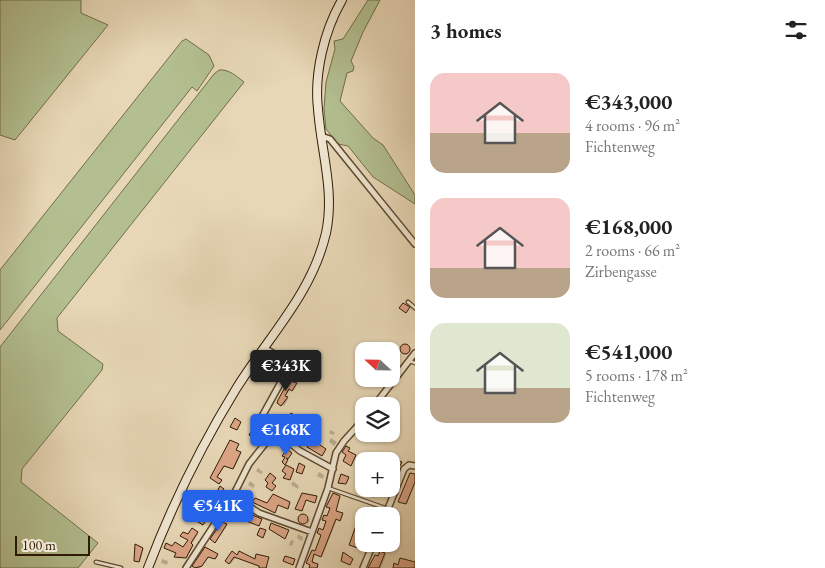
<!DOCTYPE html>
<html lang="en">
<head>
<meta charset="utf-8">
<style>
	:root { --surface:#fff; --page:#f2f2f2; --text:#222; --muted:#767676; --accent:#2563eb }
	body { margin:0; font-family:"EB Garamond",serif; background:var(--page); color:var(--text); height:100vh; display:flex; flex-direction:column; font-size:19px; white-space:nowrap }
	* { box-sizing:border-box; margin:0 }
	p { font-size:16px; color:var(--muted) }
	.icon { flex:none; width:28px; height:28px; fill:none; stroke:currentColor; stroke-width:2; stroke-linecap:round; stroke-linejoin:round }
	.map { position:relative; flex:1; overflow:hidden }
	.sheet { display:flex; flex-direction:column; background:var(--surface); width:410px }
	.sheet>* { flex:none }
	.needle { width:32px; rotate:292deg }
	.controls { position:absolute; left:355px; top:342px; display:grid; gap:10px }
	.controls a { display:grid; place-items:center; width:45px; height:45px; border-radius:10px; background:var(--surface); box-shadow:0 1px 4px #0004; font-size:25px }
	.scale { position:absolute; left:15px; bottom:12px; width:75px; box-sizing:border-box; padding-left:5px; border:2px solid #301b05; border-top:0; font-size:14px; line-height:18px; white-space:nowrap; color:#301b05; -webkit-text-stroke:4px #efe5d0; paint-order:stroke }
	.price { position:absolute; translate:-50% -42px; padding:0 11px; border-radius:5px; background:var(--accent); color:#fff; font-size:16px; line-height:32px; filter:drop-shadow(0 1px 2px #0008) }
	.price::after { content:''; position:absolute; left:50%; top:30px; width:15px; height:11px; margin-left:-8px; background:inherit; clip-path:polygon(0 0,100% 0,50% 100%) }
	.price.selected { background:#222; color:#fff }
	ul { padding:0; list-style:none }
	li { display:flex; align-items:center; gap:15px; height:125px; padding:0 15px }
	li span { display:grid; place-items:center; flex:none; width:140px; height:100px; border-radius:15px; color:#555 }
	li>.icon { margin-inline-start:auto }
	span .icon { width:60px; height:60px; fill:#fffc; stroke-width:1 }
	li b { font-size:21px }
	h2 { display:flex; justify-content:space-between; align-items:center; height:60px; padding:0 15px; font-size:21px }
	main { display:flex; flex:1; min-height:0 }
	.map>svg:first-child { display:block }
	.green { fill:#b3bf90; stroke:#726d4a }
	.shadow { fill:#0003 }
	.building { fill:#dca586; stroke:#301b05 }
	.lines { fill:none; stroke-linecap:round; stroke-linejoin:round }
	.lane-casing { stroke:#5e4a31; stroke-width:5 }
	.street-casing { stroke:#5e4a31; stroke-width:8 }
	.secondary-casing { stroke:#301b05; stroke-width:10 }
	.lane { stroke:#efe5d0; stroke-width:2.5 }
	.street { stroke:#efe5d0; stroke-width:5 }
	.secondary { stroke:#efe5d0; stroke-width:8 }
</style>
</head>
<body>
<main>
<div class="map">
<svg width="415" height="568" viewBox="0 0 415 568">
	<rect width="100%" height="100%" fill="#e7d7b6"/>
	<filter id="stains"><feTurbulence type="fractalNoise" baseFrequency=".004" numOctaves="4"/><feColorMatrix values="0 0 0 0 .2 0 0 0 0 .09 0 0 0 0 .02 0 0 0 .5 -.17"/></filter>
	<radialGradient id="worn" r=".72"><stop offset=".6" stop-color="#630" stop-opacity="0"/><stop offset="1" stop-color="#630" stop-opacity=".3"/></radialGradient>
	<path class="green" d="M0,0H81V13L108,25L15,140L0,135Z
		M368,0H380L363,32L351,61L354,67L353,71L347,73L340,101L373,138L383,145L415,195V204L373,177L348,146L338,144L326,129L324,109L326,82L335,49L334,41L343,39Z
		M186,39L209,55L214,66L197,91L192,87L0,330V270L182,41Z
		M219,70C229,69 236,76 244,82L57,318L58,331L103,364L102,370L22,469L21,482L98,543L78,568H0V347L214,74Z"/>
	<path class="shadow" d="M403,345L411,348L407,355L401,351Z
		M290,382L297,385L293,391L290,389L285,397L288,399L284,406L278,403Z
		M295,417L296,418L290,430L285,427Z
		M331,430L335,433L333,435L329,433Z
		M331,438L337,442L334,446L329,442Z
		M238,445L236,451L241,454L234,469L225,466L217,478L222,481L220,484L212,479Z
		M258,468L263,472L261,474L256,471Z
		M319,472L324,475L323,479L317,476Z
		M415,476V484L407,504L401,502Z
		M250,481L255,485L253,488L248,485Z
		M293,481L299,486L298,489L291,485Z
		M339,497L336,512L343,515L341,521L337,519L322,557L315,554L312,563L318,565L317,568H311L312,551L316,552L328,518Z
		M235,505L249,515L261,520L260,526L249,521L237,510L234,515L230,512Z
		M300,516L310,520L308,524L299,520Z
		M223,523L227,526L216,542L212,540Z
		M364,524V536L359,548L351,545Z
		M192,530L198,534L191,545L193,546L187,558H176L177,553L172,548L184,549Z
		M298,534L303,537L302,541L297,538Z
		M291,540L294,541L292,546L289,545Z
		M143,549L140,562H136L135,561Z
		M205,549L218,556L216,559L209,557L200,568H196L194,566Z
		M232,553L237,557L256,560L268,558L267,568H258L262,567L236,557L231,564L227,561Z
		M381,553L386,555L381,568H370Z
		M162,559L168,561L167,565L161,563Z"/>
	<path class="building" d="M403,303L410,307L406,313L399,308Z
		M400 349a5 5 0 1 1 10 0a5 5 0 1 1-10 0Z
		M289,380L297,383L292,391L289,389L285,396L288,397L281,406L277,403L278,400Z
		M291,413L296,416L289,430L282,426Z
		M235,418L241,422L237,430L230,427Z
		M301,425L306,428L304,431L308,434L307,436L326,449L322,456L307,447L308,444L298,438Z
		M253,428L259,432L255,439L249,435Z
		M230,440L239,444L236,450L241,452L233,469L224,466L217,477L222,480L219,484L210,478Z
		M346,446L350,448L348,451L356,455L351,466L343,461L346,455L342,452Z
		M287,449L292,453L288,459L286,458L288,460L285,465L282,462L285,457L282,456Z
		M380,456L402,462L400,466L392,461H378Z
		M299,463L305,466L302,474L296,472Z
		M286,465L294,469L290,480L283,478L286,474L282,471Z
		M270,473L276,478L272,483L276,486L272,491L266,487L268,483L265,480Z
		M410,473L415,474V482L406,504L398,502Z
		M341,474L349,477L346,484L338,483Z
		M220,486L224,489L220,495L222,496L203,525L193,519L201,495L204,497L208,491L215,495Z
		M366,489L376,491L374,497L364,494Z
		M302,493L317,496L315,503L306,500L302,511L295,509Z
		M333,493L340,496L336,511L343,513L340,521L336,519L321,557L314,554L312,562L318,564L317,568H309L310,565L306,563L312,550L315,551L321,535L317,533L319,528L323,530L326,521L322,520L324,515L327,516L330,508L326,507Z
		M273,494L290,502L288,509L278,505L275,513L252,502L255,498L267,503Z
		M234,503L250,514L262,519L259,526L246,521L243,515L235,510L233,515L229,512Z
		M298 519a5 5 0 1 1 10 0a5 5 0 1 1-10 0Z
		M358,520L364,522V533L358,548L349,545Z
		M222,522L227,524L215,543L210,539Z
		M271,523L289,530L285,539L269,529Z
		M192,528L198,532L191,543L193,545L186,558L174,557L176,553L164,548L166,543L172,546L175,542L183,547L188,540L180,536L183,532L188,534Z
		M260,528L266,530L263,538L257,535Z
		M135,544L143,548L139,562L134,561Z
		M205,547L218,554L215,559L208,557L202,566L195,568L192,566Z
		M232,551L237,555L239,551L255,559L256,554L269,557L266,568H259V566L234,557L229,564L225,561Z
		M380,551L385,553L379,568H368L375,555L378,556Z
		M343,552L353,559L350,565L341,561Z
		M285,556L295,559L293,565L283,561Z
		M400,558L415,562V568H393L394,563L398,565Z"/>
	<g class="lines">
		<defs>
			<path id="lane" d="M408,302L415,308
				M410,361L415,363
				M328,488L388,509
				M96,562L121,568"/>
			<path id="street" d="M321,136L330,139L415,244
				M374,406L415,353
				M275,431L300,451L333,469
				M233,496L259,513L312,532
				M385,516L404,469L409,465L415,466
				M186,568L233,496L249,464L275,431L260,424V420L291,364L264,348
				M299,568L328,488L336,453L344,441L364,419
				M363,568L373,544"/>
			<path id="secondary" d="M148,568C172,505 201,446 236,389C268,337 312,294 326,233C335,191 321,151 318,109C314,74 324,31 342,0"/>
		</defs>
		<use href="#lane" class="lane-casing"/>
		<use href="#street" class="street-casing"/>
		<use href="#secondary" class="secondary-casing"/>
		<use href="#lane" class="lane"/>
		<use href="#street" class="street"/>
		<use href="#secondary" class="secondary"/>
	</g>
	<rect width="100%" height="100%" filter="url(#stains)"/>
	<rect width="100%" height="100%" fill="url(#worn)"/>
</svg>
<div class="controls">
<a><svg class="needle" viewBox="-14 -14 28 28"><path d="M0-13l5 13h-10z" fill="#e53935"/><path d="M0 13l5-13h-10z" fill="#767676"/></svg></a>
<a><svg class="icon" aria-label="layers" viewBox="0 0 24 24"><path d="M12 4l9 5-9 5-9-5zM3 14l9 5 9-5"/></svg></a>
<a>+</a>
<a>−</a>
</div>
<div class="scale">100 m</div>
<b class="price selected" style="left:286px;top:392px">€343K</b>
<b class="price" style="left:286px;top:456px">€168K</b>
<b class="price" style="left:218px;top:532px">€541K</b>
</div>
<section class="sheet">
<h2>3 homes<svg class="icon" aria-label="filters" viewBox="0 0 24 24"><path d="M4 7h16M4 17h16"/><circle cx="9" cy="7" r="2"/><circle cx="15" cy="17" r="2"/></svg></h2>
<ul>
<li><span style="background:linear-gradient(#f6c9c9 60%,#b9a48a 0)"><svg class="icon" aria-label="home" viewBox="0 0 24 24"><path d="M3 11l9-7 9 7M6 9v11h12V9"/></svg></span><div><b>€343,000</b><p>4 rooms · 96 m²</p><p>Fichtenweg</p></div></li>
<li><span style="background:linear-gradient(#f6c9c9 70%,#b9a48a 0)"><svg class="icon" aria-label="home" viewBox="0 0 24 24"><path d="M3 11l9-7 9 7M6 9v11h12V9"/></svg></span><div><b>€168,000</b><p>2 rooms · 66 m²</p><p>Zirbengasse</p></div></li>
<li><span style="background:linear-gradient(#dfe7d0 65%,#b9a48a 0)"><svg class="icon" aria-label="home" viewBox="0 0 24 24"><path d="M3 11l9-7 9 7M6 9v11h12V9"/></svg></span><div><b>€541,000</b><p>5 rooms · 178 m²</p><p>Fichtenweg</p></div></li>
</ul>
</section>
</main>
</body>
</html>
